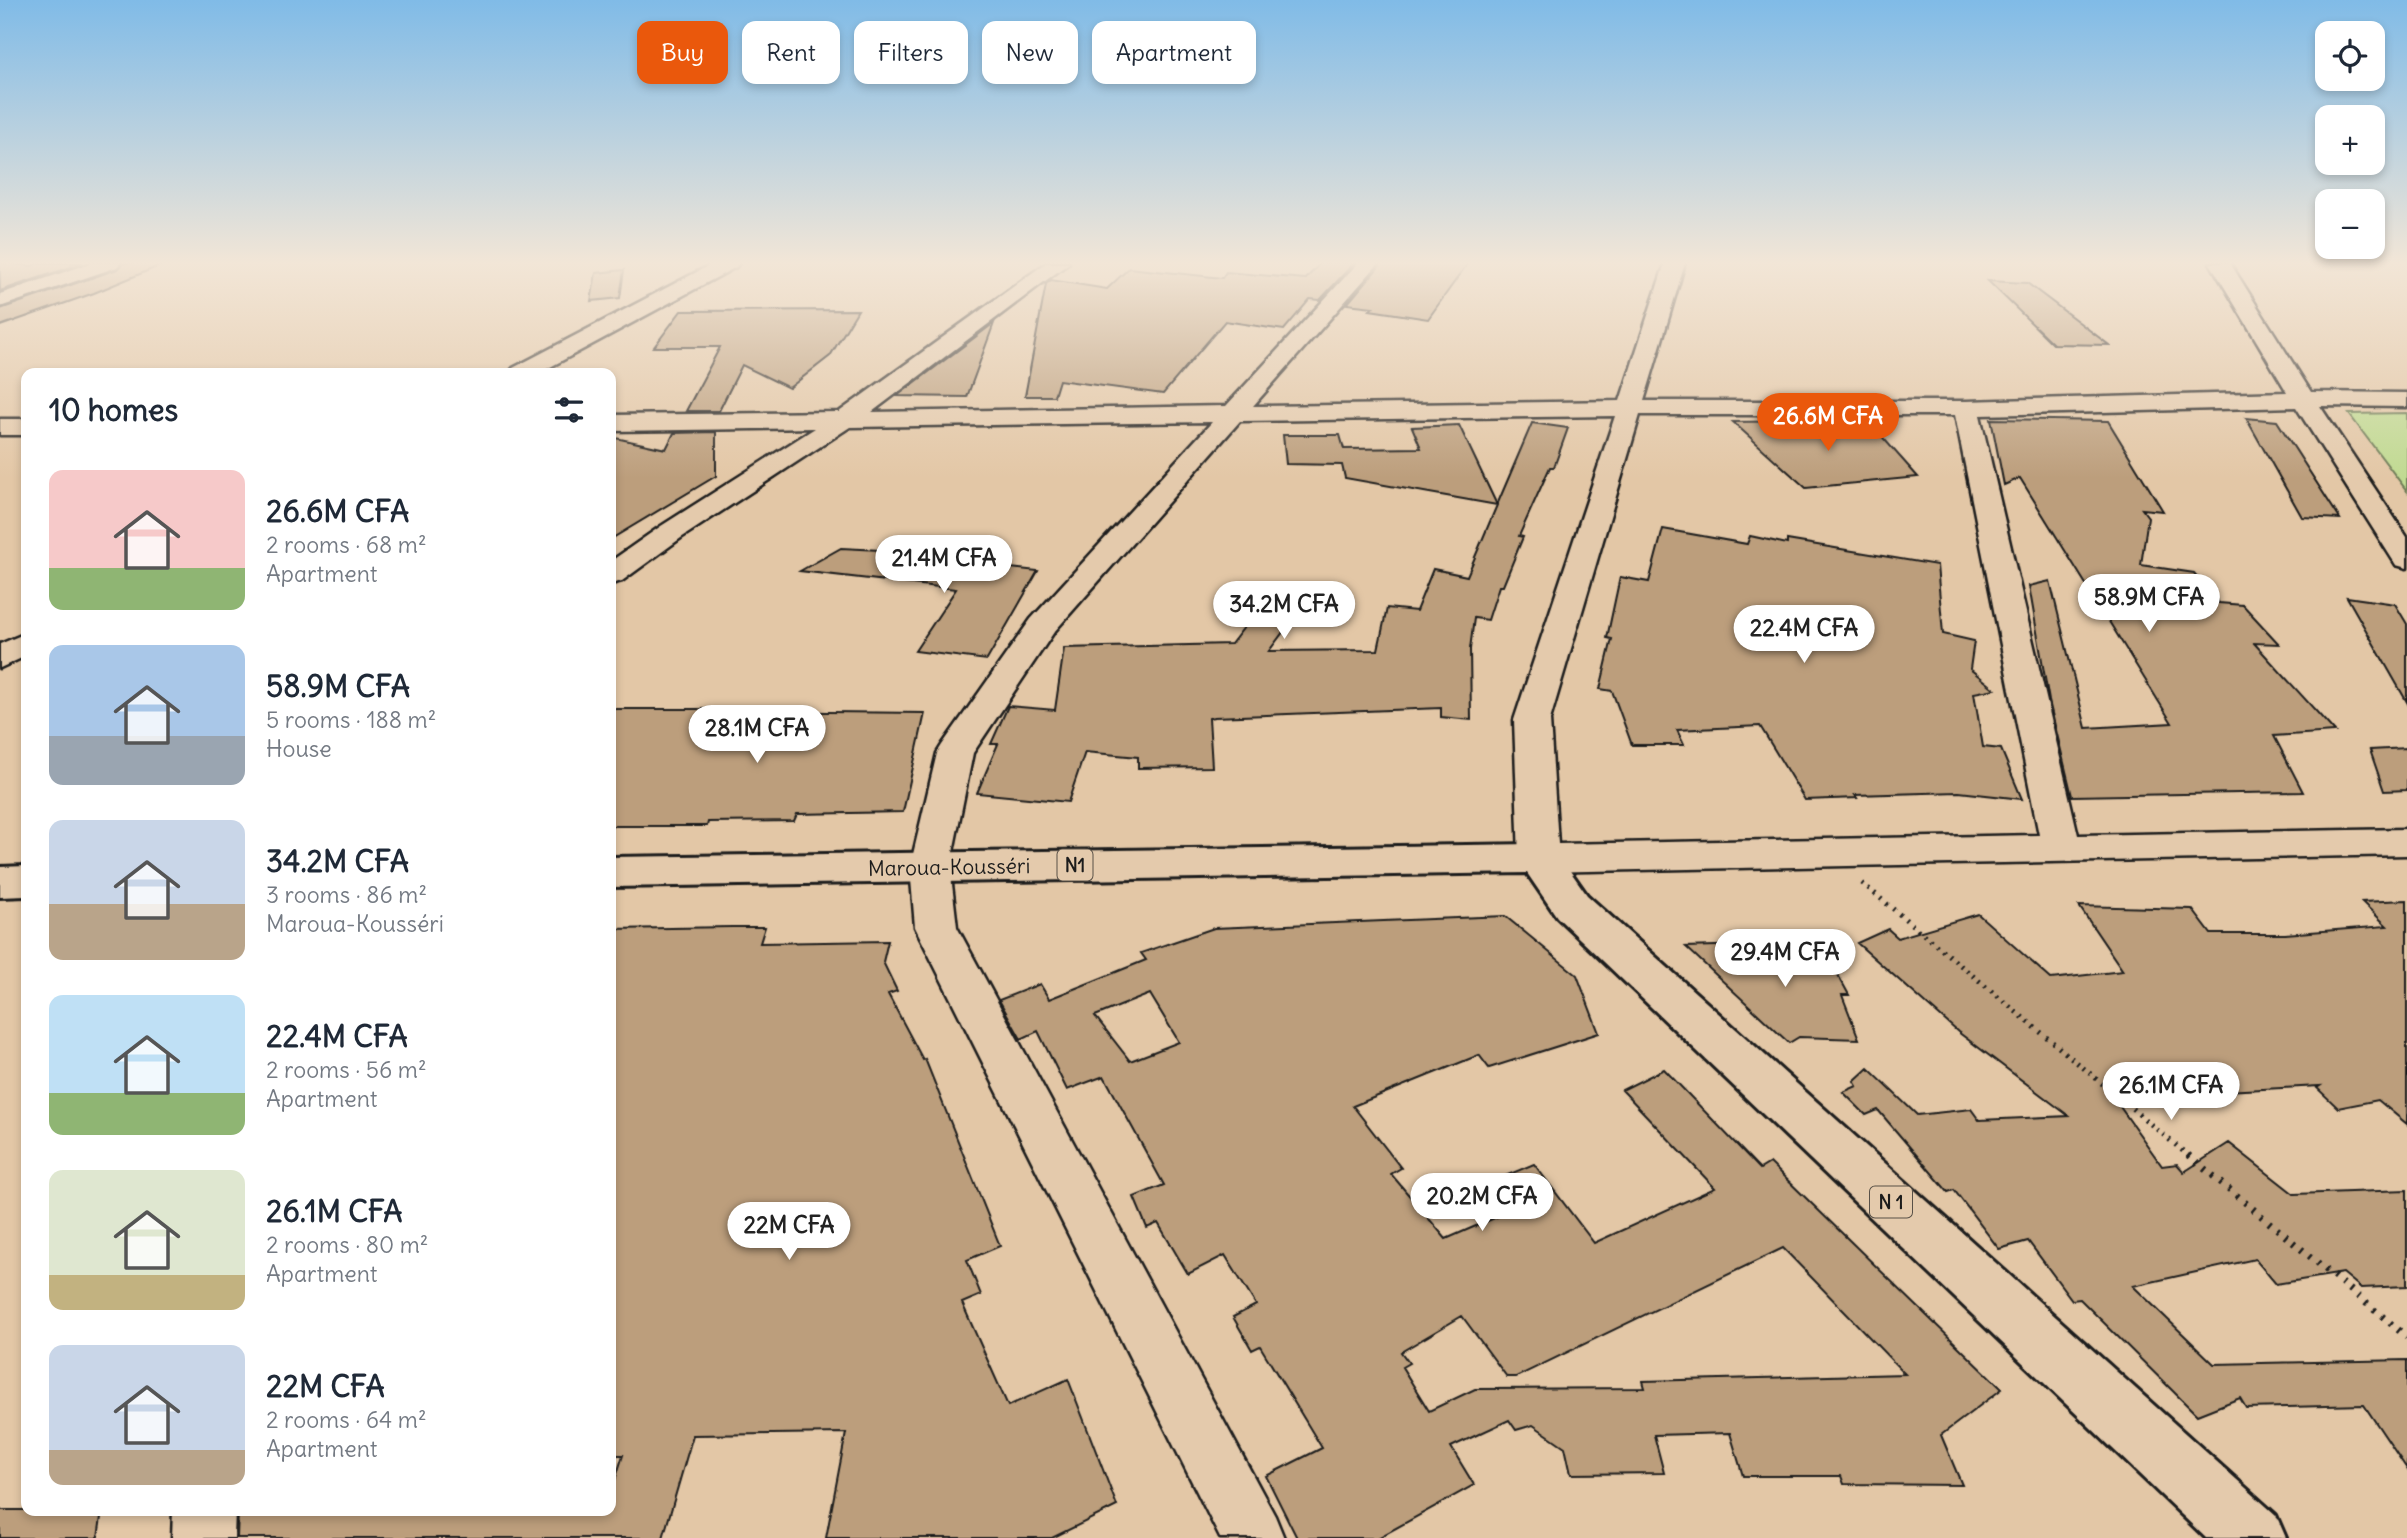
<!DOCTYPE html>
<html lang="en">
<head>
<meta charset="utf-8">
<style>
	:root { --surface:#fff; --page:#f2f2f3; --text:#1f2937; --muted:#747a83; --accent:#ea580c }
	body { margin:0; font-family:Delius,sans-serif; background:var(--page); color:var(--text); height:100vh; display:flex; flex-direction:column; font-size:26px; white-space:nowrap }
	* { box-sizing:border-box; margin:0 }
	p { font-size:23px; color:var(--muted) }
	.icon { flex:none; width:38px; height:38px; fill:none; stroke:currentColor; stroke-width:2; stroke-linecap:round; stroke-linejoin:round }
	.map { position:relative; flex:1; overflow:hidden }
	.drawer { position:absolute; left:21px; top:368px; width:595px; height:1148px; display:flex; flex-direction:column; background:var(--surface); border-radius:14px; box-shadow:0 4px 10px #0003 }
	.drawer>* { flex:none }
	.guide { position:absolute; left:637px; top:21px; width:665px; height:63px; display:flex; gap:14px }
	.buttons { position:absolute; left:2315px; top:21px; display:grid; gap:14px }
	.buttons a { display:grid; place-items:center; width:70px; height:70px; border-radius:14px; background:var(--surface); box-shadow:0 4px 10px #0003; font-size:35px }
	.price { position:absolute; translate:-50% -60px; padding:0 16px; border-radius:24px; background:#fff; color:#222; font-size:23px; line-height:46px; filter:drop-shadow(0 2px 4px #0008) }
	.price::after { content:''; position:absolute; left:50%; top:42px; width:21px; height:16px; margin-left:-10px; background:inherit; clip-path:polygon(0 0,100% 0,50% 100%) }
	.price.current { background:var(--accent); color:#fff }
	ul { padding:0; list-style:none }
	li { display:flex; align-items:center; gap:21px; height:175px; padding:0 28px }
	li span { display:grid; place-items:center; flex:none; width:196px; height:140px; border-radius:14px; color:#555 }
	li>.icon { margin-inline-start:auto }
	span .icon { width:84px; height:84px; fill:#fffc; stroke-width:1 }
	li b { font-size:30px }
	h2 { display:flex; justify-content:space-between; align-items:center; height:84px; padding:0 28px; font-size:30px }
	.chip { padding:0 24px; border-radius:14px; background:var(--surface); box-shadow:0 4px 10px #0003; font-size:24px; line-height:63px }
	.chip.current { background:var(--accent); color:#fff }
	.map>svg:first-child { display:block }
	.green { fill:#c0da92; stroke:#6e7b57; stroke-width:2 }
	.building { fill:#bc9e7b; stroke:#1c1c1c; stroke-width:2; fill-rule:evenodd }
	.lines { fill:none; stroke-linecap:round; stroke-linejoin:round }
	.minor-casing { stroke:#1c1c1c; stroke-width:5 }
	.highway-casing { stroke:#1c1c1c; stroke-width:6 }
	.path-far1 { stroke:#1c1c1c; stroke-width:5; stroke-dasharray:2 6; stroke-linecap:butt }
	.path { stroke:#1c1c1c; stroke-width:7; stroke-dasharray:2.5 8; stroke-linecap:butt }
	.minor { fill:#e4caac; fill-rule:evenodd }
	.highway { fill:#e4caac; fill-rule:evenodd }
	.labels { text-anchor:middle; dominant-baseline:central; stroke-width:5; stroke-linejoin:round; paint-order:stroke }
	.shield { fill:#e4caac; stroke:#585047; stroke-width:2 }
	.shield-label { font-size:19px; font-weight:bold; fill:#1c1c1c }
	.street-label { font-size:21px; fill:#1c1c1c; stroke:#e4caac }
</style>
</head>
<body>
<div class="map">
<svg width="2407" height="1538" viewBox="0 0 2407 1538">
	<rect width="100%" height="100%" fill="#e3c7a6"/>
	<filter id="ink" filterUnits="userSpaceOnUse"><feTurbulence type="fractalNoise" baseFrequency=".0143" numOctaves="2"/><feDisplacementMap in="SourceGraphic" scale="14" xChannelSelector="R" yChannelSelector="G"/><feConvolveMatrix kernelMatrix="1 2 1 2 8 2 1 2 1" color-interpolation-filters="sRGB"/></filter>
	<g filter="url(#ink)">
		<path class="green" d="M2407,413V491L2349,414Z"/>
		<path class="building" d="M0,263L32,266L38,263H83L0,291Z
			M123,263L164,264L94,293L0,326V309L118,269Z
			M1320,263H1354L1320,300L1310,299L1284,330L1225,321L1163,394L1059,380L1054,396H1025L1046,284L1051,280L1107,289L1129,268L1222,278L1226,272L1306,279Z
			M1382,263H1468L1428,319L1370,310L1373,307L1347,304Z
			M624,270L620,298L591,301L596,273Z
			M1988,281L2027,283L2109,345L2053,344Z
			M858,310L830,356L789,388L742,365L719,411H686L720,347H654L681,311Z
			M994,323L967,397L897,396Z
			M2246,418L2277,421L2340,519L2302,517Z
			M1991,419L2108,421L2163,511L2142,509L2148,517L2141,565L2194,573L2219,603L2243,605L2279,644L2254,643L2335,732L2274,736L2303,792L2072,796L2049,701L2029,586L2050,581L2086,728L2172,723L2020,478L2004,485Z
			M1820,421L1829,432L1877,431L1918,477L1806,488L1733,422Z
			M1532,423L1568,428L1554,467H1550L1519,536L1523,537L1503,586H1499L1488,620L1474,618L1470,649L1471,720L1441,717V708L1214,717L1209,718L1212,767L1138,768V757L1085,752L1068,802L977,793L998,744H991L1008,706L1055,710L1064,648L1231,644L1268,596L1304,604L1269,651L1378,650L1387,608L1416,611L1433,569L1467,576L1497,505L1345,478L1342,465L1286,464L1283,435H1340L1344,449L1421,448L1412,427L1459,425L1497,505Z
			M716,432V476L611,539V437L666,449L674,433Z
			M1663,529L1747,544L1750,536L1787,544V540L1937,565L1943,634L1974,641L1970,669L1995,689L1974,693L1983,747L2001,749L2022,799L1959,792L1855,795L1857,798L1805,800L1760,726L1677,730L1684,745H1632L1612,691L1600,689L1612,639L1607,638L1620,577L1649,582Z
			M841,548L920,552L918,556L950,559L948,561L1038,571L987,660L915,651L956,589L800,571Z
			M2347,597L2395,604L2407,624V702Z
			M611,709H720L719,711L925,713L903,812L797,814L794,821L708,822L707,826H611Z
			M2407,748V790L2384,791L2370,750Z
			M2407,900V1124L2378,1100L2338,1108L2317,1088L2320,1086L2113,1097L2162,1166L2177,1164L2184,1172L2229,1143L2294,1194L2407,1190V1286L2361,1288L2343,1273L2276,1284L2255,1259L2133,1286L2214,1364L2407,1360V1469L2364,1405L2246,1408L2240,1398L2197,1415L2080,1299L2072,1300L2028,1241L1999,1249L1954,1190L1948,1192L1878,1110L1866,1115L1843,1092L1857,1086L1854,1081L1868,1068L1917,1115L1971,1109L1979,1120L2069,1116L1958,1032L1857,943L1888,929L1898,938L1978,914L2051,979L2123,971L2079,906L2192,909L2211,934H2285L2387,926L2362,902Z
			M1505,916L1577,975L1599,1033L1489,1068L1479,1055L1353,1106L1401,1168L1391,1174L1446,1239L1499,1216L1479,1187L1534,1164L1594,1243L1715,1188L1622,1090L1664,1069L1760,1169L1770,1163L2002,1389L1941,1435L1962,1485L1844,1484L1841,1476H1743L1730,1433L1654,1435L1664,1473L1571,1474L1565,1447L1533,1425L1516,1430L1509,1420L1451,1447L1474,1485L1378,1538H1297L1266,1476L1322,1448L1260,1346L1252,1350L1233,1317L1256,1305L1225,1255L1188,1274L1158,1223L1147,1228L1134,1197L1164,1185L1104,1076L1067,1090L1038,1031L1021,1039L999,1000L1040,984L1049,999L1146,960L1141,953L1214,928ZM1150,994L1179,1042L1130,1061L1095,1016ZM1783,1248L1905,1374L1643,1381L1645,1388L1475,1389L1429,1411L1402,1367L1409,1363L1401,1352L1462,1316L1507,1377H1516Z
			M732,927H765L760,943L888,941L883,962L897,991L888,994L923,1060L925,1059L1000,1246L967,1260L981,1295L962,1303L1008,1406L1068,1379L1117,1506L1052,1538H826L846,1433L693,1435L663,1538H237L238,1510H362L363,1513L411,1510H611V1493L623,1455H611V929Z
			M1747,945L1751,951L1824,949L1849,995H1842L1859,1039L1799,1037L1789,1043L1686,947Z
			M0,1510H102L98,1538H0Z"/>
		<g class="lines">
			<defs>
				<path id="minor" d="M91,263H120L117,267L0,307V294Z
					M714,263H739L736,267L539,373H509L513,368Z
					M1046,263H1069L872,412L1226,406L1358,263H1379L1253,406L1620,401L1665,263H1685L1644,401H1966L2287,392L2210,263H2230L2311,392L2407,393V407L2320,406L2407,537V568L2396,565L2296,407L1980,415L2078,835L2407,829V855L1539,872L1525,868L1519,858L1514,720L1615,416L1240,421L1054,632L973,753L950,867L957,927L1275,1516L1284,1538H1220L915,927L910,867L937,753L942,745L1031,619L1212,422L850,427L681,538L622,581L611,584V561L661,526L815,428L611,431V415L839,412ZM1640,415H1955L2039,835L1558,844L1550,720Z
					M0,419H26V435H0Z
					M26,633V656L0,668V644Z
					M173,1510H235L234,1538H172Z"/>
				<path id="highway" d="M1539,844L1554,848L1587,895L2276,1515L2286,1538H2206L1557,917L1527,873L611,887V857Z
					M26,866V896L0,897V867Z"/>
			</defs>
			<use href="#minor" class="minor-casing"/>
			<use href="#highway" class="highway-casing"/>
			<path class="path-far1" d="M1862,883L2190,1157"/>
			<path class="path" d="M2188,1155L2407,1337"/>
			<use href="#minor" class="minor"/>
			<use href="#highway" class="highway"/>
		</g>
	</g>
	<linearGradient id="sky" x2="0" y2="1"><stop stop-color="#80bbe7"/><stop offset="0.55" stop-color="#f2e6d7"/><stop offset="1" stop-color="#f2e6d7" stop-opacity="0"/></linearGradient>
	<rect width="2407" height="478" fill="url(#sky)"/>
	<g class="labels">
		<g class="shield">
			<rect x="1057.5" y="849.5" width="35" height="31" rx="5"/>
			<rect x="1870" y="1186.5" width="42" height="31" rx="5"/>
		</g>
		<g class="shield-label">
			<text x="1075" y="865">N1</text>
			<text x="1891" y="1202">N 1</text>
		</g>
		<g class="street-label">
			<text transform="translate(949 867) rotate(-1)">Maroua-Kousséri</text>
		</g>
	</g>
</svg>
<div class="buttons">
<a><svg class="icon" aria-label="locate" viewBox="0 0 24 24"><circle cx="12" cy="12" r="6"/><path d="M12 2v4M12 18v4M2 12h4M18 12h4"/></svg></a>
<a>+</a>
<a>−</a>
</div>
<b class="price current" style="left:1828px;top:453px">26.6M CFA</b>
<b class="price" style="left:944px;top:595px">21.4M CFA</b>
<b class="price" style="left:2149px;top:634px">58.9M CFA</b>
<b class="price" style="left:1284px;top:641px">34.2M CFA</b>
<b class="price" style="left:1804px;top:665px">22.4M CFA</b>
<b class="price" style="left:757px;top:765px">28.1M CFA</b>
<b class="price" style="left:1785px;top:989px">29.4M CFA</b>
<b class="price" style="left:2171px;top:1122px">26.1M CFA</b>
<b class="price" style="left:1482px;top:1233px">20.2M CFA</b>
<b class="price" style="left:789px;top:1262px">22M CFA</b>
<div class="guide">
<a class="chip current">Buy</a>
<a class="chip">Rent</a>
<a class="chip">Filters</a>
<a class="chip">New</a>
<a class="chip">Apartment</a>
</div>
<section class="drawer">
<h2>10 homes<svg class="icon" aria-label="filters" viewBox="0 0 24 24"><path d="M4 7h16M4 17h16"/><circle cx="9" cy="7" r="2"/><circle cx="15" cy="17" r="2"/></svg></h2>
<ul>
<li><span style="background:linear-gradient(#f6c9c9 70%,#8fb573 0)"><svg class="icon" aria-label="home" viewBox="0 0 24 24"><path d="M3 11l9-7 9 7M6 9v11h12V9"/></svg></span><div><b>26.6M CFA</b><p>2 rooms · 68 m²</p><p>Apartment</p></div></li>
<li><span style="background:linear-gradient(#a9c7e8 65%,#9aa5b1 0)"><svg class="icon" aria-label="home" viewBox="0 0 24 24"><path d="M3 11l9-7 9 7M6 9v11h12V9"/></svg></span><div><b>58.9M CFA</b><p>5 rooms · 188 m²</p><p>House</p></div></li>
<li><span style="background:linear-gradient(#c9d6e8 60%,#b9a48a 0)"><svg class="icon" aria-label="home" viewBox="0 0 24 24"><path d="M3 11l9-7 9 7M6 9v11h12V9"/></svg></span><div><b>34.2M CFA</b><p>3 rooms · 86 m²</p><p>Maroua-Kousséri</p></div></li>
<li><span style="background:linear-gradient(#bfe0f5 70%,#8fb573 0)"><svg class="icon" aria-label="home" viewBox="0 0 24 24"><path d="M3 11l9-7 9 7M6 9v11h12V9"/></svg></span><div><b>22.4M CFA</b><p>2 rooms · 56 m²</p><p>Apartment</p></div></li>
<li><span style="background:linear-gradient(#dfe7d0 75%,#c2b280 0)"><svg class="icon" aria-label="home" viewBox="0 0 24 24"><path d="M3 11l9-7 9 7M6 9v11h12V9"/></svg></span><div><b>26.1M CFA</b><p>2 rooms · 80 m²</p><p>Apartment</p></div></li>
<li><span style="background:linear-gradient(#c9d6e8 75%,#b9a48a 0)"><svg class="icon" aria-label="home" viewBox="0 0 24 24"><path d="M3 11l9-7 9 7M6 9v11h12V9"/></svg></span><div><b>22M CFA</b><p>2 rooms · 64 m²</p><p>Apartment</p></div></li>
</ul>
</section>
</div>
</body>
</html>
